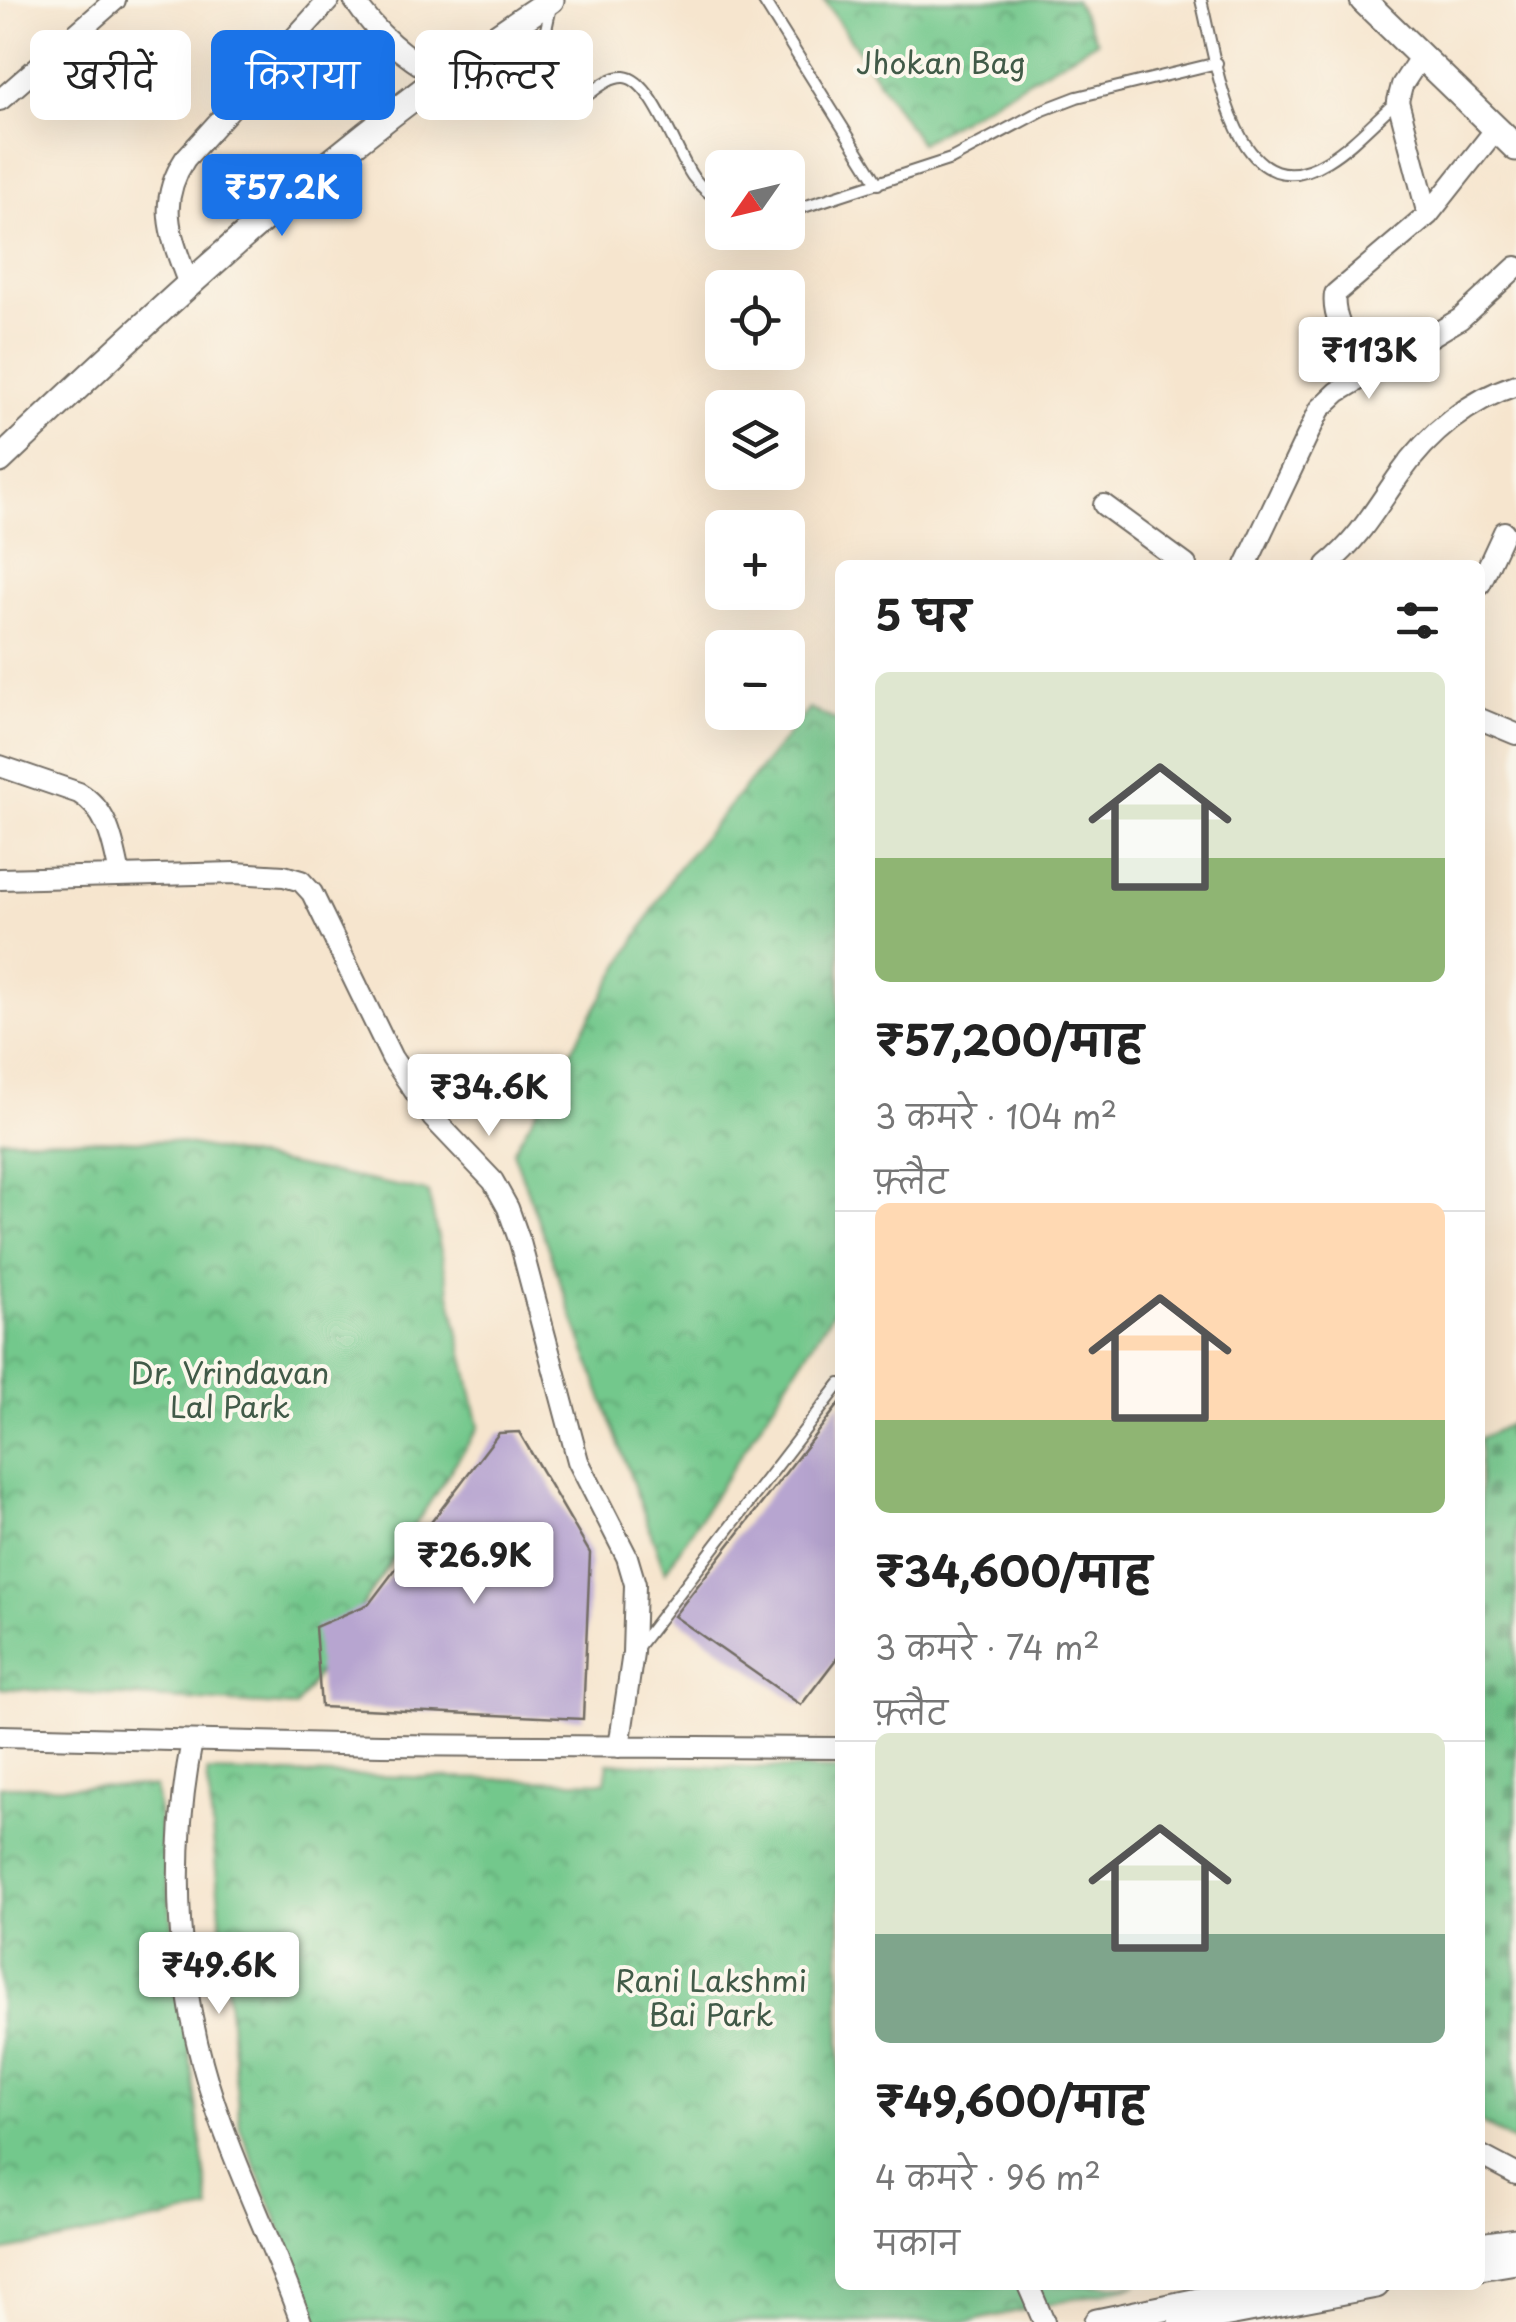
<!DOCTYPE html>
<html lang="hi">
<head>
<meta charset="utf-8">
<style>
	:root { --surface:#fff; --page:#f2f2f2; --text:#222; --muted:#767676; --line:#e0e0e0; --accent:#1a73e8 }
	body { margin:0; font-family:"Playpen Sans","Playpen Sans Deva",sans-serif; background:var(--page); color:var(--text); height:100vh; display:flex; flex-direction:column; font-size:38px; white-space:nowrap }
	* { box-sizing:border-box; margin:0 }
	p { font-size:32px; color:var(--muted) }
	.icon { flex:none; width:55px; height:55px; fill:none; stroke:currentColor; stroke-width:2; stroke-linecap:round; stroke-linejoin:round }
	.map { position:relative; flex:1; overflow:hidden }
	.side { position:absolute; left:835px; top:560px; width:650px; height:1730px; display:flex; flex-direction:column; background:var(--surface); border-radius:15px; box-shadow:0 10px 40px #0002 }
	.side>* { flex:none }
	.guide { position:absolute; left:30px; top:30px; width:655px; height:90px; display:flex; gap:20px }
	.needle { width:65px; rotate:236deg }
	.tools { position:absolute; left:705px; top:150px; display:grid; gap:20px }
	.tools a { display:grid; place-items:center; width:100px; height:100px; border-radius:15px; background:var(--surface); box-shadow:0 10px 40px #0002; font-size:50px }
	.price { position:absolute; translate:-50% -85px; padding:0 22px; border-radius:10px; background:#fff; color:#222; font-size:32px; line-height:65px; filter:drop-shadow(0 2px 5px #0008) }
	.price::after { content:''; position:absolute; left:50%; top:60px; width:30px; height:22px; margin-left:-15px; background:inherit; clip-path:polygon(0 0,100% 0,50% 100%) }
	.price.active { background:var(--accent); color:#fff }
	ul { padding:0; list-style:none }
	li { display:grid; align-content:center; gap:20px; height:530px; padding:0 40px }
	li+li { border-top:2px solid var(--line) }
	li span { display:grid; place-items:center; height:310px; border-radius:15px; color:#555 }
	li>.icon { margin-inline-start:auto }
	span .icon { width:180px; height:180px; fill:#fffc; stroke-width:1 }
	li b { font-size:42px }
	h2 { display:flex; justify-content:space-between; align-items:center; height:120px; padding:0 40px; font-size:42px }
	.chip { padding:0 35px; border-radius:15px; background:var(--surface); box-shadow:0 10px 40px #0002; font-size:35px; line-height:90px }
	.chip.active { background:var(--accent); color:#fff }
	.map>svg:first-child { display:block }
	.cemetery { fill:url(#cemetery-stones); stroke:#4f7a5c; stroke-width:2.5 }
	.park { fill:url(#park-crowns); stroke:#4f7a5c; stroke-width:2.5 }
	.building { fill:#b7a5d0 }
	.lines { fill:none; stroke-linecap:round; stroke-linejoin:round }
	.service-casing { stroke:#726c64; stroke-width:14 }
	.minor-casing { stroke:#726c64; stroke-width:24 }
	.tertiary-casing { stroke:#726c64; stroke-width:29 }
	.service { stroke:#fff; stroke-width:10 }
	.minor { stroke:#fff; stroke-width:20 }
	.tertiary { stroke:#fff; stroke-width:25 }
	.labels { text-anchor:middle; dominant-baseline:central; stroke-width:8; stroke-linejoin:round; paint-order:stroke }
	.park-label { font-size:30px; fill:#415a48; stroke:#fbf7ec }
</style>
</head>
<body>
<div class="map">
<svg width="1516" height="2322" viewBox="0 0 1516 2322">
	<defs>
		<pattern id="cemetery-stones" width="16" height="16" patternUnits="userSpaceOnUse" patternTransform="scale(2.5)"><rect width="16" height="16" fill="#73c88c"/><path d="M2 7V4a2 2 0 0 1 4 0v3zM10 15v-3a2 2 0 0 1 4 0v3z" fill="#5fa373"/></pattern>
		<pattern id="park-crowns" width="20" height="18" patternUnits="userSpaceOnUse" patternTransform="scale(2.5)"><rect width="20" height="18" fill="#73c88c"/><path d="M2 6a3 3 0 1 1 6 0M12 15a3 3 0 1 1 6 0" fill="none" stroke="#5fa373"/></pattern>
	</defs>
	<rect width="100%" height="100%" fill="#fbf7ec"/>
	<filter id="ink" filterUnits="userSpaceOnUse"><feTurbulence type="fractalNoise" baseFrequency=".01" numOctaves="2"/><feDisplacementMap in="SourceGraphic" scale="20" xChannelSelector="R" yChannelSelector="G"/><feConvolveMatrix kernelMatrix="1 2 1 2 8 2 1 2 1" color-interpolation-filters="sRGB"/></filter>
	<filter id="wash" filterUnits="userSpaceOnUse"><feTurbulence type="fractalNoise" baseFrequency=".0048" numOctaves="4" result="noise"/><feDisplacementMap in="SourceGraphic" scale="40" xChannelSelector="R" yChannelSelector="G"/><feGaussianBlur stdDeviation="2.25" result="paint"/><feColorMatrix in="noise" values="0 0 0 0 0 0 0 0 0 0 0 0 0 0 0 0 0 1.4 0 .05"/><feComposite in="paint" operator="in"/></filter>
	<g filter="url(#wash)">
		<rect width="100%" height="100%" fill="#f6e5ce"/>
		<path class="cemetery" d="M1516,1421V2143L1480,2122V1439Z"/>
		<path class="park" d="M824,0H1075L1097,41L920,143Z
			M809,709L840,722V1301L665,1572L513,1151L674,873Z
			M0,1139L171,1141L428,1192L479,1427L296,1707L0,1688Z
			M608,1763L840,1770V2285H1137L968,2322H318L240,2128L207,1772L605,1782Z
			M0,1786L155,1787L210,2210L0,2252Z"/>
		<g id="blocks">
			<path class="building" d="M840,1403V1654L801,1705L674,1616Z
				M519,1432L590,1553L583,1719L321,1707L315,1627L369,1604L499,1433Z"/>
		</g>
	</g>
	<g filter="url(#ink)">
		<use href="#blocks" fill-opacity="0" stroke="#726c64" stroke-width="2.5"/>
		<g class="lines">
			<defs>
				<path id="service" d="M763,0L878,184
					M1201,0C1216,57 1233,219 1327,161C1352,146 1375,120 1397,101
					M551,6C544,43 528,84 570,105C588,99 605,76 624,77C653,79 677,156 693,177C700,186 712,196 722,202
					M788,212L951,159L1043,110L1077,97L1217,63
					M637,1648L840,1384"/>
				<path id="minor" d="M354,0C377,35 404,56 439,77
					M1421,56L1402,85L1398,101L1428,215
					M0,100L115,0
					M188,282C171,236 156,204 185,159L329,0
					M1366,374C1354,350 1331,322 1335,294L1428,215L1496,129
					M1104,505L1186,565
					M1246,565L1320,409L1338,392L1460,319L1516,267
					M1327,565C1359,539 1376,508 1400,474C1428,434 1469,400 1516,385
					M1480,584L1504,532
					M1480,719L1516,734
					M0,766L79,793C109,811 113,843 120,875
					M0,879L235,873L284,876L301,881L312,893L392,1058L433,1118L493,1181L508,1208L520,1242L578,1461L627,1557L635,1584L633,1653L619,1747
					M0,1736L381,1745L840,1748
					M192,1741C169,1857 176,1989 214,2102C239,2177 275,2248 301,2322
					M1480,2155L1516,2174
					M1028,2285L1044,2322"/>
				<path id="tertiary" d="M1363,0L1516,148
					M0,460C176,293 347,134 551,0
					M1480,2246L1516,2241
					M1480,2267L1516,2261
					M1097,2322L1276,2285
					M1181,2322L1376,2285"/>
			</defs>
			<use href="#service" class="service-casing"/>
			<use href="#minor" class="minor-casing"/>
			<use href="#tertiary" class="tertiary-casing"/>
			<use href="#service" class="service"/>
			<use href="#minor" class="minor"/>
			<use href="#tertiary" class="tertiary"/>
		</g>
	</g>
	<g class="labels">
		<g class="park-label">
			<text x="941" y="61">Jhokan Bag</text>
			<text x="230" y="1371">Dr. Vrindavan<tspan x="230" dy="34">Lal Park</tspan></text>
			<text x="711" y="1979">Rani Lakshmi<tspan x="711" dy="34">Bai Park</tspan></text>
		</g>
	</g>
</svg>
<div class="tools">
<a><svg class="needle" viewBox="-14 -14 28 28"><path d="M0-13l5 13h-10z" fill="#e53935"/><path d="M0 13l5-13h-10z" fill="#767676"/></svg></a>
<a><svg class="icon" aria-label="locate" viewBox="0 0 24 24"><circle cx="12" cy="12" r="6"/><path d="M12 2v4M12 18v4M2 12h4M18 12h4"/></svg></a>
<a><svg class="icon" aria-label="layers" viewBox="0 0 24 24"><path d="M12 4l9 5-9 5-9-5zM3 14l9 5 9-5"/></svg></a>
<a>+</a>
<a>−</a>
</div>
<b class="price active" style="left:282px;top:239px">₹57.2K</b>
<b class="price" style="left:1369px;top:402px">₹113K</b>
<b class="price" style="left:489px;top:1139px">₹34.6K</b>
<b class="price" style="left:474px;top:1607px">₹26.9K</b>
<b class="price" style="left:219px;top:2017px">₹49.6K</b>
<div class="guide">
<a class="chip">खरीदें</a>
<a class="chip active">किराया</a>
<a class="chip">फ़िल्टर</a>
</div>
<section class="side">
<h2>5 घर<svg class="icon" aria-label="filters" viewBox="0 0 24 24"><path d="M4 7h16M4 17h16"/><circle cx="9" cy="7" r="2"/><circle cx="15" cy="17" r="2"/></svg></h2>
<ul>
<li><span style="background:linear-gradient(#dfe7d0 60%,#8fb573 0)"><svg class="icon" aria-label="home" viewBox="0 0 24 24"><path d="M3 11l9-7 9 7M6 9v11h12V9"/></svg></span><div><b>₹57,200/माह</b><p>3 कमरे · 104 m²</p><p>फ़्लैट</p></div></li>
<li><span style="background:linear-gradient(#ffd9b3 70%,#8fb573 0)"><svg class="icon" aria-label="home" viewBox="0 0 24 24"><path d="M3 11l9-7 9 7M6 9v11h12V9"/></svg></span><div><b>₹34,600/माह</b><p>3 कमरे · 74 m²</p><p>फ़्लैट</p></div></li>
<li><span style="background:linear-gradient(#dfe7d0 65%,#7fa58c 0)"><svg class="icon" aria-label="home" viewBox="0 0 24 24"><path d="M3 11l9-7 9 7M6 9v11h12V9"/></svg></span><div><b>₹49,600/माह</b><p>4 कमरे · 96 m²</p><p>मकान</p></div></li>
</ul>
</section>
</div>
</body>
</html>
